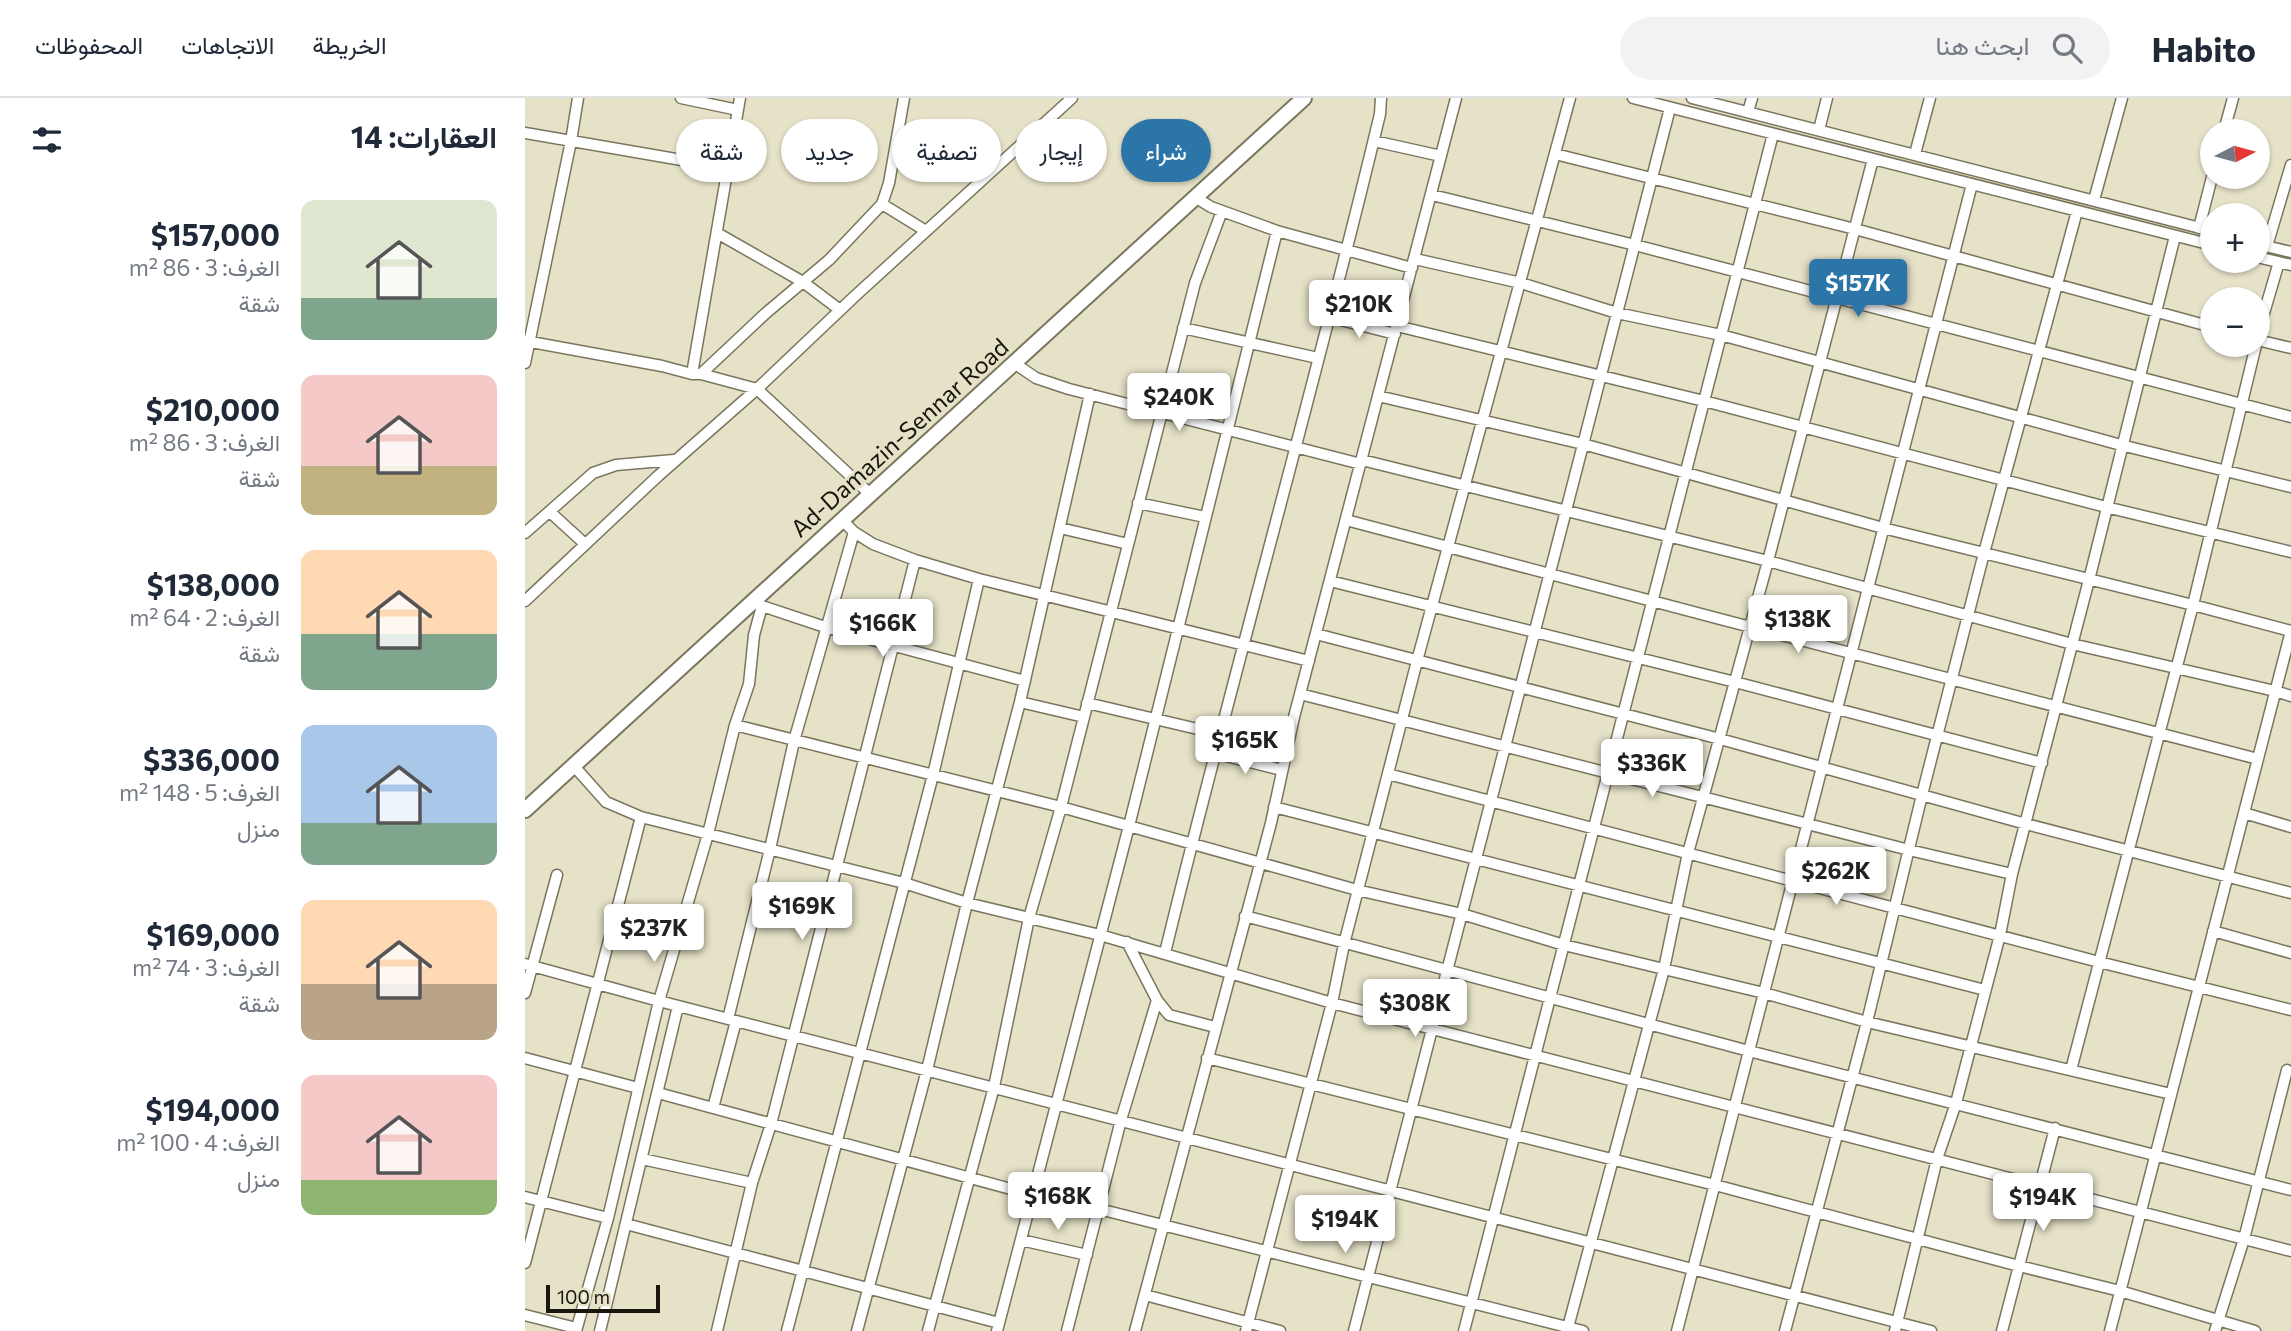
<!DOCTYPE html>
<html lang="ar">
<head>
<meta charset="utf-8">
<style>
	:root { --surface:#fff; --page:#f2f2f3; --text:#1f2937; --muted:#747a83; --line:#e0e1e3; --accent:#2b75a8 }
	body { margin:0; font-family:Commissioner,Vazirmatn,sans-serif; background:var(--page); color:var(--text); direction:rtl; height:100vh; display:flex; flex-direction:column; font-size:26px; white-space:nowrap }
	* { box-sizing:border-box; margin:0 }
	p { font-size:23px; color:var(--muted) }
	.icon { flex:none; width:38px; height:38px; fill:none; stroke:currentColor; stroke-width:2; stroke-linecap:round; stroke-linejoin:round }
	.map { position:relative; flex:1; overflow:hidden; direction:ltr }
	.panel { display:flex; flex-direction:column; background:var(--surface); width:525px }
	.panel>* { flex:none }
	.hud { position:absolute; left:21px; top:21px; width:665px; height:63px; direction:rtl; display:flex; gap:14px }
	.needle { width:46px; rotate:84deg }
	.tools { position:absolute; left:1675px; top:21px; display:grid; gap:14px }
	.tools a { display:grid; place-items:center; width:70px; height:70px; border-radius:50%; background:var(--surface); box-shadow:0 2px 5px #0004; font-size:35px }
	.scale { position:absolute; left:21px; bottom:18px; width:114px; box-sizing:border-box; padding-left:7px; border:4px solid #18160d; border-top:0; font-size:19px; line-height:24px; white-space:nowrap; color:#18160d; -webkit-text-stroke:5px #e6e2c8; paint-order:stroke }
	.price { position:absolute; translate:-50% -60px; padding:0 16px; border-radius:7px; background:#fff; color:#222; font-size:23px; line-height:46px; filter:drop-shadow(0 2px 4px #0008) }
	.price::after { content:''; position:absolute; left:50%; top:42px; width:21px; height:16px; margin-left:-10px; background:inherit; clip-path:polygon(0 0,100% 0,50% 100%) }
	.price.current { background:var(--accent); color:#fff }
	ul { padding:0; list-style:none }
	li { display:flex; align-items:center; gap:21px; height:175px; padding:0 28px }
	li span { display:grid; place-items:center; flex:none; width:196px; height:140px; border-radius:14px; color:#555 }
	li>.icon { margin-inline-start:auto }
	span .icon { width:84px; height:84px; fill:#fffc; stroke-width:1 }
	li b { font-size:30px }
	h2 { display:flex; justify-content:space-between; align-items:center; height:84px; padding:0 28px; font-size:30px }
	.chip { padding:0 24px; border-radius:32px; background:var(--surface); box-shadow:0 2px 5px #0004; font-size:24px; line-height:63px }
	.chip.current { background:var(--accent); color:#fff }
	header { display:flex; align-items:center; gap:42px; box-sizing:border-box; height:98px; padding:0 35px; background:var(--surface); border-bottom:2px solid var(--line) }
	header strong { font-size:33px }
	nav { display:flex; gap:38px; margin-inline-start:auto; font-size:24px }
	.search { width:490px; height:63px; background:var(--page); display:flex; align-items:center; gap:18px; box-sizing:border-box; padding:0 24px; border-radius:38px; color:var(--muted); font-size:26px }
	main { display:flex; flex:1; min-height:0 }
	.map>svg:first-child { display:block }
	.lines { fill:none; stroke-linecap:round; stroke-linejoin:round }
	.minor-casing { stroke:#7a765e; stroke-width:13 }
	.highway-casing { stroke:#7a765e; stroke-width:18 }
	.minor { stroke:#fff; stroke-width:10 }
	.highway { stroke:#fff; stroke-width:14 }
	.labels { text-anchor:middle; dominant-baseline:central; stroke-width:6; stroke-linejoin:round; paint-order:stroke }
	.street-label { font-size:24px; fill:#18160d; stroke:#e6e2c8 }
</style>
</head>
<body>
<header>
<strong>Habito</strong>
<div class="search"><svg class="icon" aria-label="search" viewBox="0 0 24 24"><circle cx="10" cy="10" r="6"/><path d="M15 15l6 6"/></svg>ابحث هنا</div>
<nav><a>الخريطة</a><a>الاتجاهات</a><a>المحفوظات</a></nav>
</header>
<main>
<div class="map">
<svg width="1766" height="1233" viewBox="0 0 1766 1233">
	<rect width="100%" height="100%" fill="#e6e2c8"/>
	<g class="lines">
		<defs>
			<path id="minor" d="M156,0L213,12
				M1108,0L1687,147
				M1167,0L1687,133
				M1223,14L1227,0
				M1294,32L1302,0
				M1699,33L1708,0
				M0,35L203,70
				M849,43L916,58
				M1030,56L1330,131L1687,229
				M1390,56L1405,0
				M907,97L1110,147L1766,319
				M670,99L686,109L752,133L887,170
				M1569,102L1597,0
				M357,106L401,133
				M1674,130L1687,79
				M192,135L278,184L315,212
				M1732,146L1766,154
				M1742,148L1766,67
				M1732,159L1766,167
				M890,161L996,185L1092,215L1196,237L1596,347L1766,389
				M804,219L870,236
				M872,228L1179,303L1581,409L1766,454
				M658,230L793,260
				M1732,239L1754,164
				M1732,242L1766,250
				M0,243L137,268L167,276H176L232,291L345,396
				M0,265L46,43L53,0
				M489,265L511,280L544,291L836,366
				M167,276L215,0
				M176,276L241,215L304,162L357,106L364,85L379,0
				M853,298L1058,346L1358,430L1668,507L1766,533
				M837,362L1243,463L1547,546L1750,593L1766,598
				M613,405L680,419
				M25,414L60,446
				M317,422L329,434L348,446L390,462L454,481L784,563
				M821,422C1125,502 1428,584 1733,661
				M535,430L603,446
				M0,435L68,375L91,367L149,362
				M805,483L1210,584L1517,665
				M0,503L133,378L232,291L330,198L547,0
				M234,507L303,530L500,583
				M791,536L1195,641L1501,726L1766,795
				M775,596L1384,752L1487,776
				M495,604L559,619
				M562,605L694,636
				M210,627L536,709L832,792L937,816L1039,847L1239,895L1342,924L1646,996
				M689,655L757,672
				M48,667L81,704L116,719L379,785L442,805L575,837L807,905L1766,1153
				M863,676L1574,864L1766,912
				M749,709L1460,892
				M1719,715L1766,729
				M720,818L1224,953L1766,1092
				M1688,833L1766,855
				M602,844L632,902L644,917L690,929
				M640,855C708,574 788,297 855,16L856,0
				M0,866L134,903L1406,1233
				M0,895L32,777
				M203,921L245,751L269,643L329,434
				M0,960L113,990
				M682,960L1190,1087L1494,1168L1595,1193L1730,1233
				M1546,972L1668,507L1731,247
				M133,995L508,1097
				M188,1010L211,923
				M117,1061L227,1085
				M0,1099L83,1120
				M574,1111L1058,1233
				M101,1126L474,1225
				M496,1142L562,1157
				M0,1165L116,719
				M620,1197L755,1233
				M0,1217L51,1230
				M51,1233L83,1120L134,903L183,736L210,627L224,586L229,537L237,508
				M75,1233L153,908
				M192,1233L227,1085L246,1026L390,462
				M262,1233L408,677L454,481
				M332,1233L402,972L442,805L495,604L565,296
				M403,1233L469,989L504,820L536,709L670,185L697,113
				M472,1233L604,728L752,133
				M542,1233L596,1022L632,902
				M610,1233L746,725L769,619L931,0
				M721,1233L807,905L819,846L892,563L1045,0
				M829,1233L1145,10
				M939,1233L1248,36
				M1042,1233L1139,871L1163,755L1243,463L1348,61
				M1152,1233L1447,86
				M1260,1233L1342,924L1397,697L1459,455L1552,113
				M1370,1233L1412,1061L1431,1005L1475,837L1487,776L1564,482L1650,138
				M1477,1233L1530,1030
				M1585,1233L1766,533
				M1690,1233L1719,1141L1762,972"/>
			<path id="highway" d="M0,712L779,0"/>
		</defs>
		<use href="#minor" class="minor-casing"/>
		<use href="#highway" class="highway-casing"/>
		<use href="#minor" class="minor"/>
		<use href="#highway" class="highway"/>
	</g>
	<g class="labels">
		<g class="street-label">
			<text transform="translate(374 339) rotate(-42)">Ad-Damazin-Sennar Road</text>
		</g>
	</g>
</svg>
<div class="tools">
<a><svg class="needle" viewBox="-14 -14 28 28"><path d="M0-13l5 13h-10z" fill="#e53935"/><path d="M0 13l5-13h-10z" fill="#747a83"/></svg></a>
<a>+</a>
<a>−</a>
</div>
<div class="scale">100 m</div>
<b class="price current" style="left:1333px;top:221px">$157K</b>
<b class="price" style="left:834px;top:242px">$210K</b>
<b class="price" style="left:654px;top:335px">$240K</b>
<b class="price" style="left:1273px;top:557px">$138K</b>
<b class="price" style="left:358px;top:561px">$166K</b>
<b class="price" style="left:720px;top:678px">$165K</b>
<b class="price" style="left:1127px;top:701px">$336K</b>
<b class="price" style="left:1311px;top:809px">$262K</b>
<b class="price" style="left:277px;top:844px">$169K</b>
<b class="price" style="left:129px;top:866px">$237K</b>
<b class="price" style="left:890px;top:941px">$308K</b>
<b class="price" style="left:533px;top:1134px">$168K</b>
<b class="price" style="left:1518px;top:1135px">$194K</b>
<b class="price" style="left:820px;top:1157px">$194K</b>
<div class="hud">
<a class="chip current">شراء</a>
<a class="chip">إيجار</a>
<a class="chip">تصفية</a>
<a class="chip">جديد</a>
<a class="chip">شقة</a>
</div>
</div>
<section class="panel">
<h2>العقارات: 14<svg class="icon" aria-label="filters" viewBox="0 0 24 24"><path d="M4 7h16M4 17h16"/><circle cx="9" cy="7" r="2"/><circle cx="15" cy="17" r="2"/></svg></h2>
<ul>
<li><span style="background:linear-gradient(#dfe7d0 70%,#7fa58c 0)"><svg class="icon" aria-label="home" viewBox="0 0 24 24"><path d="M3 11l9-7 9 7M6 9v11h12V9"/></svg></span><div><b>$157,000</b><p>الغرف: 3 · 86 m²</p><p>شقة</p></div></li>
<li><span style="background:linear-gradient(#f6c9c9 65%,#c2b280 0)"><svg class="icon" aria-label="home" viewBox="0 0 24 24"><path d="M3 11l9-7 9 7M6 9v11h12V9"/></svg></span><div><b>$210,000</b><p>الغرف: 3 · 86 m²</p><p>شقة</p></div></li>
<li><span style="background:linear-gradient(#ffd9b3 60%,#7fa58c 0)"><svg class="icon" aria-label="home" viewBox="0 0 24 24"><path d="M3 11l9-7 9 7M6 9v11h12V9"/></svg></span><div><b>$138,000</b><p>الغرف: 2 · 64 m²</p><p>شقة</p></div></li>
<li><span style="background:linear-gradient(#a9c7e8 70%,#7fa58c 0)"><svg class="icon" aria-label="home" viewBox="0 0 24 24"><path d="M3 11l9-7 9 7M6 9v11h12V9"/></svg></span><div><b>$336,000</b><p>الغرف: 5 · 148 m²</p><p>منزل</p></div></li>
<li><span style="background:linear-gradient(#ffd9b3 60%,#b9a48a 0)"><svg class="icon" aria-label="home" viewBox="0 0 24 24"><path d="M3 11l9-7 9 7M6 9v11h12V9"/></svg></span><div><b>$169,000</b><p>الغرف: 3 · 74 m²</p><p>شقة</p></div></li>
<li><span style="background:linear-gradient(#f6c9c9 75%,#8fb573 0)"><svg class="icon" aria-label="home" viewBox="0 0 24 24"><path d="M3 11l9-7 9 7M6 9v11h12V9"/></svg></span><div><b>$194,000</b><p>الغرف: 4 · 100 m²</p><p>منزل</p></div></li>
</ul>
</section>
</main>
</body>
</html>
